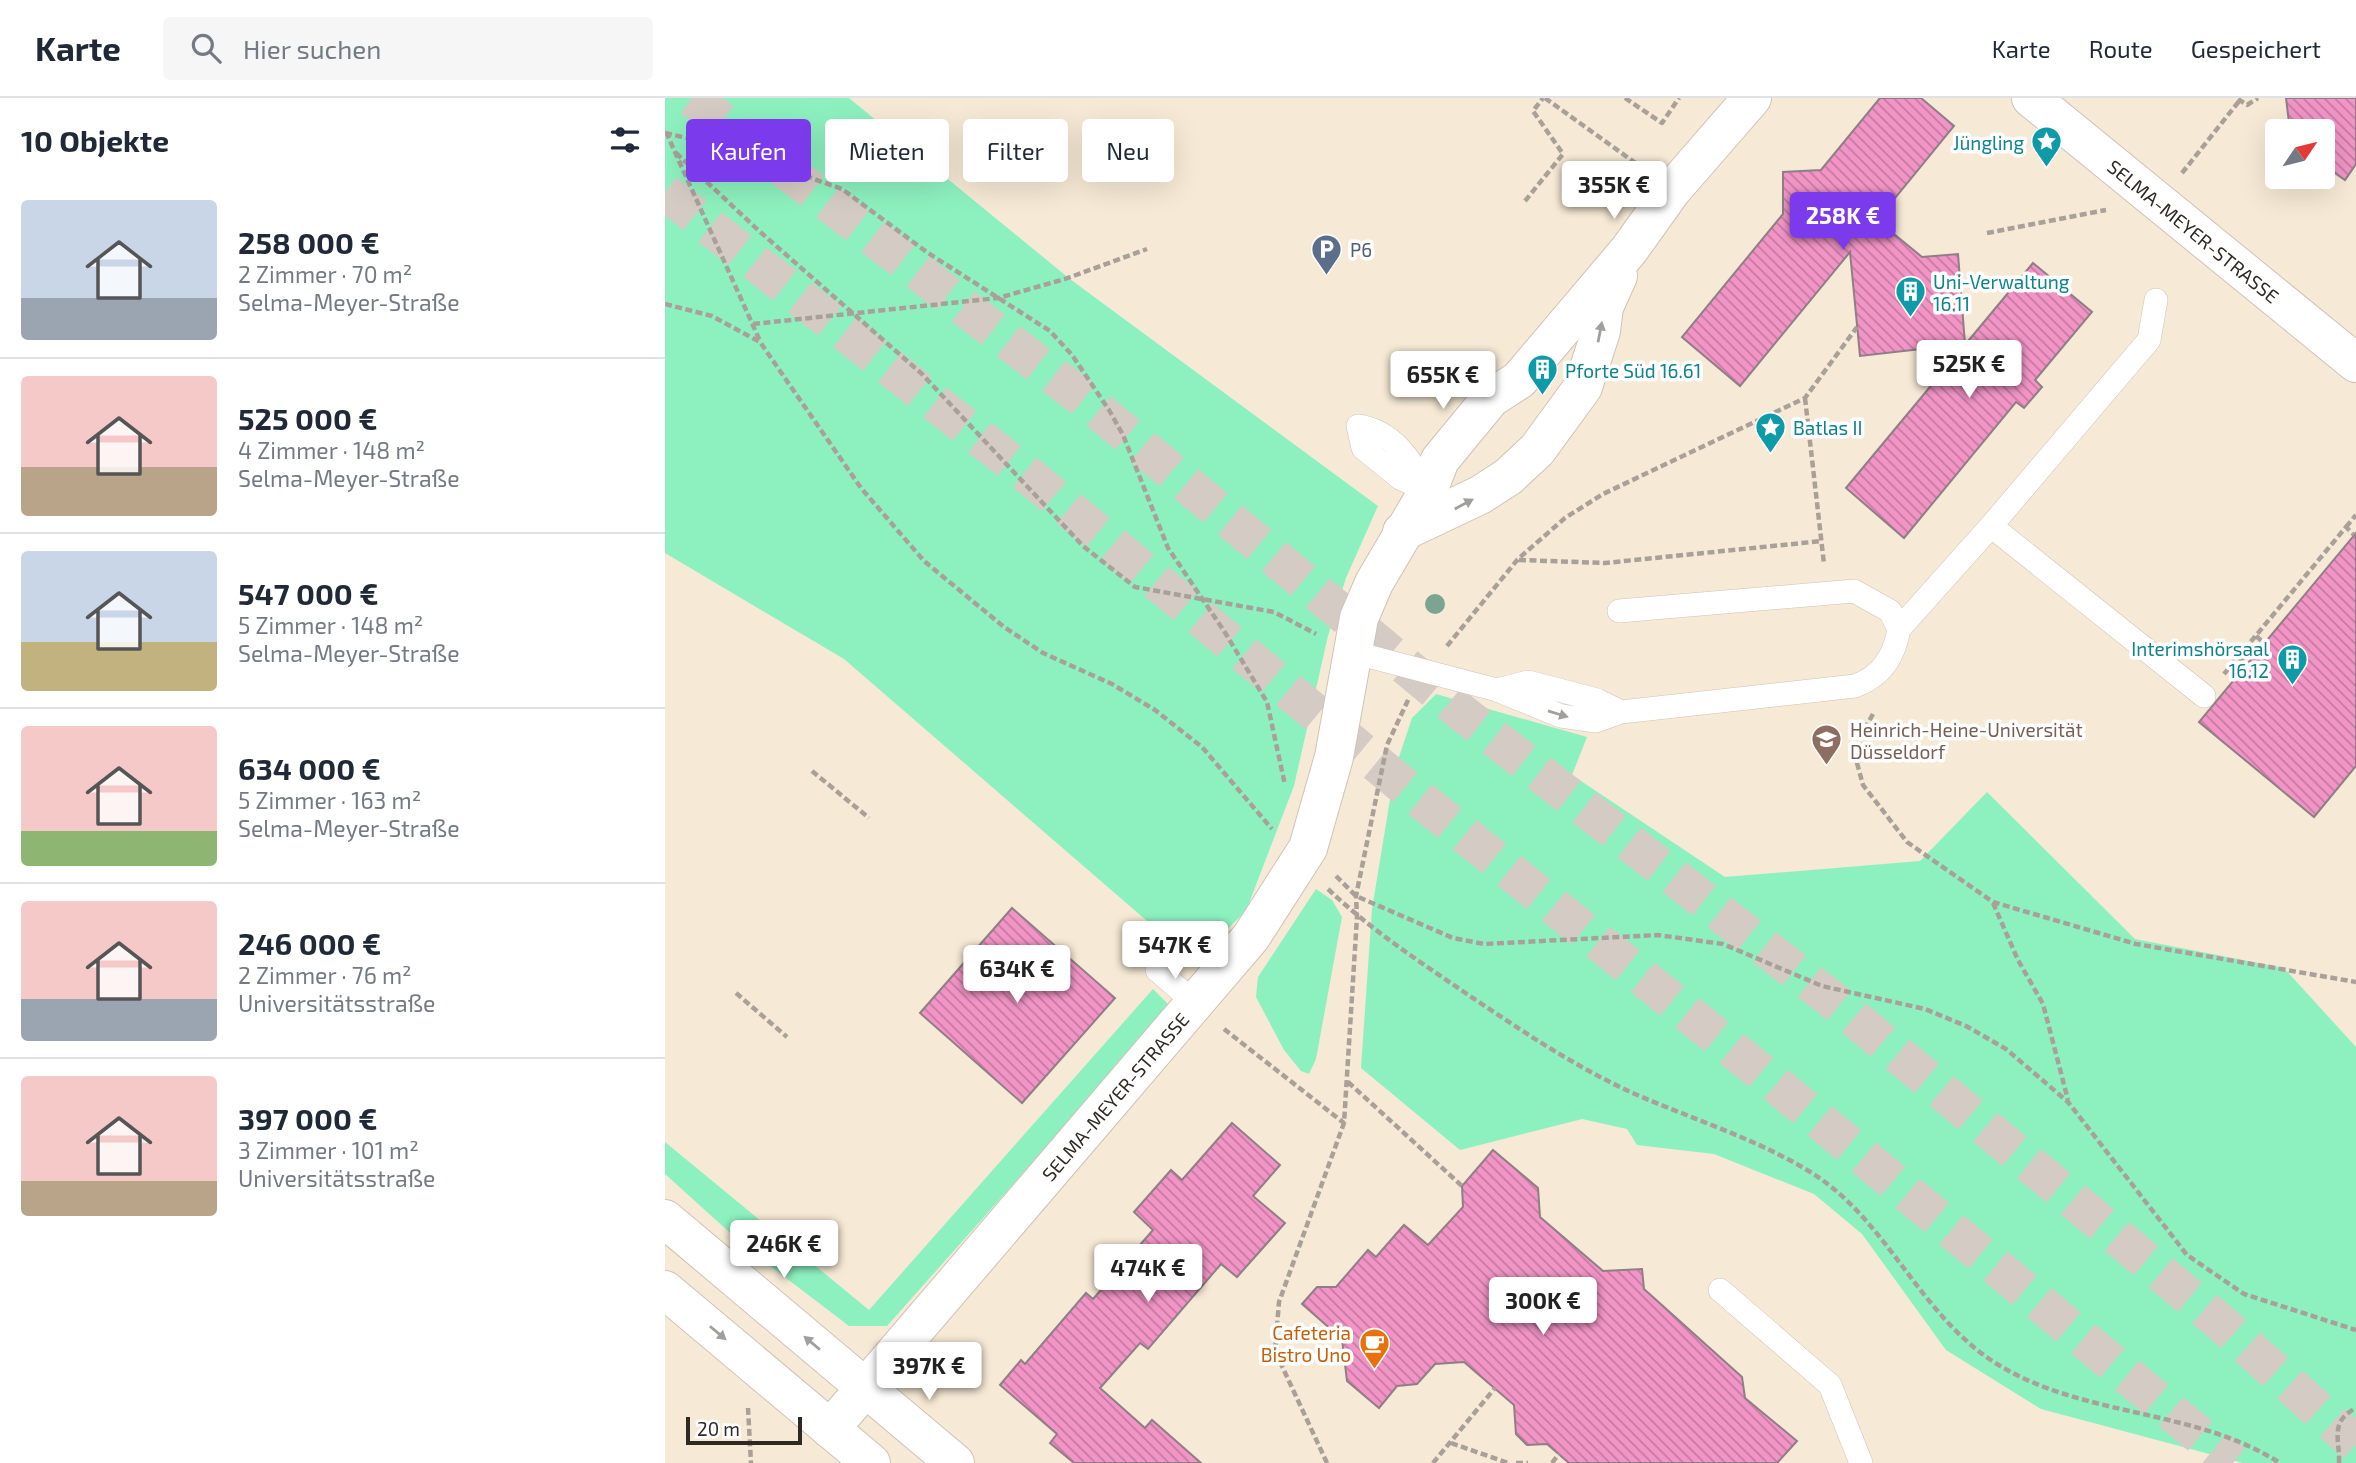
<!DOCTYPE html>
<html lang="de">
<head>
<meta charset="utf-8">
<style>
	:root { --surface:#fff; --page:#f6f6f7; --text:#1f2937; --muted:#747a83; --line:#e0e1e3; --accent:#7c3aed }
	body { margin:0; font-family:"Exo 2",sans-serif; background:var(--page); color:var(--text); height:100vh; display:flex; flex-direction:column; font-size:26px; white-space:nowrap }
	* { box-sizing:border-box; margin:0 }
	p { font-size:23px; color:var(--muted) }
	.icon { flex:none; width:38px; height:38px; fill:none; stroke:currentColor; stroke-width:2; stroke-linecap:round; stroke-linejoin:round }
	.map { position:relative; flex:1; overflow:hidden }
	.panel { display:flex; flex-direction:column; background:var(--surface); width:665px }
	.panel>* { flex:none }
	.hud { position:absolute; left:21px; top:21px; width:665px; height:63px; display:flex; gap:14px }
	.needle { width:46px; rotate:55deg }
	.controls { position:absolute; left:1600px; top:21px; display:grid; gap:14px }
	.controls a { display:grid; place-items:center; width:70px; height:70px; border-radius:7px; background:var(--surface); box-shadow:0 7px 28px #0002; font-size:35px }
	.scale { position:absolute; left:21px; bottom:18px; width:116px; box-sizing:border-box; padding-left:7px; border:4px solid #2f2924; border-top:0; font-size:19px; line-height:24px; white-space:nowrap; color:#2f2924; -webkit-text-stroke:5px #fff; paint-order:stroke }
	.price { position:absolute; translate:-50% -60px; padding:0 16px; border-radius:7px; background:#fff; color:#222; font-size:23px; line-height:46px; filter:drop-shadow(0 2px 4px #0008) }
	.price::after { content:''; position:absolute; left:50%; top:42px; width:21px; height:16px; margin-left:-10px; background:inherit; clip-path:polygon(0 0,100% 0,50% 100%) }
	.price.on { background:var(--accent); color:#fff }
	ul { padding:0; list-style:none }
	li { display:flex; align-items:center; gap:21px; height:175px; padding:0 21px }
	li+li { border-top:2px solid var(--line) }
	li span { display:grid; place-items:center; flex:none; width:196px; height:140px; border-radius:7px; color:#555 }
	li>.icon { margin-inline-start:auto }
	span .icon { width:84px; height:84px; fill:#fffc; stroke-width:1 }
	li b { font-size:30px }
	h2 { display:flex; justify-content:space-between; align-items:center; height:84px; padding:0 21px; font-size:30px }
	.chip { padding:0 24px; border-radius:7px; background:var(--surface); box-shadow:0 7px 28px #0002; font-size:24px; line-height:63px }
	.chip.on { background:var(--accent); color:#fff }
	header { display:flex; align-items:center; gap:42px; box-sizing:border-box; height:98px; padding:0 35px; background:var(--surface); border-bottom:2px solid var(--line) }
	header strong { font-size:33px }
	nav { display:flex; gap:38px; margin-inline-start:auto; font-size:24px }
	.search { width:490px; height:63px; background:var(--page); display:flex; align-items:center; gap:18px; box-sizing:border-box; padding:0 24px; border-radius:7px; color:var(--muted); font-size:26px }
	main { display:flex; flex:1; min-height:0 }
	.map>svg:first-child { display:block }
	.education { fill:#f6e9d5; fill-rule:evenodd }
	.green { fill:#8df1bf }
	.building { fill:url(#building-back-hatch); stroke:#8f7e86; stroke-width:2 }
	.lines { fill:none; stroke-linecap:round; stroke-linejoin:round }
	.highway-tunnel { stroke:#d4cbc4; stroke-width:38; stroke-dasharray:38 19; stroke-linecap:butt }
	.lane-casing { stroke:#d1c2b6; stroke-width:24 }
	.street-casing { stroke:#d1c2b6; stroke-width:40 }
	.secondary-casing { stroke:#d1c2b6; stroke-width:40 }
	.path { stroke:#a9a09a; stroke-width:4.5; stroke-dasharray:7 3.5; stroke-linecap:butt }
	.lane { stroke:#fff; stroke-width:23 }
	.street { stroke:#fff; stroke-width:38 }
	.secondary { stroke:#fff; stroke-width:38 }
	.tree { fill:#7ba590 }
	.oneway { fill:#a19f9c }
	.labels { text-anchor:middle; dominant-baseline:central; stroke-width:7; stroke-linejoin:round; paint-order:stroke }
	.culture-label { font-size:19px; fill:#0d838f; stroke:#fff; text-anchor:start }
	.street-label { font-size:19px; fill:#2f2924; stroke:#fff }
	.service-label { font-size:19px; fill:#4e5e75; stroke:#fff; text-anchor:start }
	.education-label { font-size:19px; fill:#785e54; stroke:#fff; text-anchor:start }
	.food-label { font-size:19px; fill:#c56008; stroke:#fff; text-anchor:end }
</style>
</head>
<body>
<header>
<strong>Karte</strong>
<div class="search"><svg class="icon" aria-label="search" viewBox="0 0 24 24"><circle cx="10" cy="10" r="6"/><path d="M15 15l6 6"/></svg>Hier suchen</div>
<nav><a>Karte</a><a>Route</a><a>Gespeichert</a></nav>
</header>
<main>
<section class="panel">
<h2>10 Objekte<svg class="icon" aria-label="filters" viewBox="0 0 24 24"><path d="M4 7h16M4 17h16"/><circle cx="9" cy="7" r="2"/><circle cx="15" cy="17" r="2"/></svg></h2>
<ul>
<li><span style="background:linear-gradient(#c9d6e8 70%,#9aa5b1 0)"><svg class="icon" aria-label="home" viewBox="0 0 24 24"><path d="M3 11l9-7 9 7M6 9v11h12V9"/></svg></span><div><b>258 000 €</b><p>2 Zimmer · 70 m²</p><p>Selma-Meyer-Straße</p></div></li>
<li><span style="background:linear-gradient(#f6c9c9 65%,#b9a48a 0)"><svg class="icon" aria-label="home" viewBox="0 0 24 24"><path d="M3 11l9-7 9 7M6 9v11h12V9"/></svg></span><div><b>525 000 €</b><p>4 Zimmer · 148 m²</p><p>Selma-Meyer-Straße</p></div></li>
<li><span style="background:linear-gradient(#c9d6e8 65%,#c2b280 0)"><svg class="icon" aria-label="home" viewBox="0 0 24 24"><path d="M3 11l9-7 9 7M6 9v11h12V9"/></svg></span><div><b>547 000 €</b><p>5 Zimmer · 148 m²</p><p>Selma-Meyer-Straße</p></div></li>
<li><span style="background:linear-gradient(#f6c9c9 75%,#8fb573 0)"><svg class="icon" aria-label="home" viewBox="0 0 24 24"><path d="M3 11l9-7 9 7M6 9v11h12V9"/></svg></span><div><b>634 000 €</b><p>5 Zimmer · 163 m²</p><p>Selma-Meyer-Straße</p></div></li>
<li><span style="background:linear-gradient(#f6c9c9 70%,#9aa5b1 0)"><svg class="icon" aria-label="home" viewBox="0 0 24 24"><path d="M3 11l9-7 9 7M6 9v11h12V9"/></svg></span><div><b>246 000 €</b><p>2 Zimmer · 76 m²</p><p>Universitätsstraße</p></div></li>
<li><span style="background:linear-gradient(#f6c9c9 75%,#b9a48a 0)"><svg class="icon" aria-label="home" viewBox="0 0 24 24"><path d="M3 11l9-7 9 7M6 9v11h12V9"/></svg></span><div><b>397 000 €</b><p>3 Zimmer · 101 m²</p><p>Universitätsstraße</p></div></li>
</ul>
</section>
<div class="map">
<svg width="1691" height="1365" viewBox="0 0 1691 1365">
	<defs>
		<pattern id="building-back-hatch" width="6" height="6" patternUnits="userSpaceOnUse" patternTransform="scale(1.75)"><rect width="6" height="6" fill="#f295c6"/><path d="M-1 5l2 2M0 0l6 6M5-1l2 2" fill="none" stroke="#c47aa1"/></pattern>
	</defs>
	<rect width="100%" height="100%" fill="#fdf3ec"/>
	<path class="education" d="M184,0H1691V1365H0V436L181,543L536,852L581,813L629,688L663,538L681,480L713,408L405,181ZM1612,33H1657V79H1612Z"/>
	<path class="green" d="M0,0H184L405,181L713,408L681,480L663,538L629,688L581,813L554,839L518,854L179,561L0,455Z
		M771,596L922,639L907,677L1060,779L1255,763L1322,694L1470,841L1619,870L1691,949V1365H1578L1376,1311L1281,1252L1197,1136L1149,1096L1049,1056L972,1047L962,1031L917,1021L795,1052L696,970L707,811L730,671L747,620Z
		M651,791L667,802L677,819L651,961L644,976L636,973L619,952L591,899L593,879Z
		M488,891L506,909L222,1228H184L83,1151L0,1076V1044L204,1212Z"/>
	<path class="building" d="M1215,0H1256L1289,28L1212,122L1257,159L1293,156L1300,246L1195,258L1185,154L1075,288L1017,239L1118,116V74L1156,72Z
		M1621,0H1691V66L1680,82L1657,66V33H1625Z
		M1368,165L1427,214L1370,282L1377,289L1359,310L1351,304L1239,440L1181,390Z
		M1691,435V668L1649,719L1534,624Z
		M347,810L450,900L357,1005L255,915Z
		M567,1025L615,1067L588,1098L620,1125L572,1179L556,1166L483,1251L475,1245L435,1290L480,1330L487,1322L536,1365H409L385,1345L392,1336L335,1287L356,1262L360,1266L421,1195L428,1201L488,1132L469,1114L506,1072L517,1082Z
		M828,1052L873,1090L875,1119L938,1173L977,1171L979,1191L1077,1279L1080,1300L1132,1343L1112,1365H904L882,1346L862,1347L851,1336L849,1307L799,1264L770,1266L752,1286L732,1288L714,1310L682,1283L677,1241L637,1206L652,1189H671L703,1152L711,1159L739,1127L763,1147L798,1109L797,1088Z"/>
	<g class="lines">
		<path class="highway-tunnel" d="M27,0L429,309L797,615L1165,900L1556,1225L1691,1346
			M0,94L369,382L740,689L1091,970L1568,1365"/>
		<defs>
			<path id="lane" d="M693,328C728,333 748,364 763,393L735,380L698,350Z
				M1326,428L1539,598
				M954,513L1189,493L1225,513L1234,531
				M687,554L832,592L896,618L931,623L956,614L1190,588C1217,578 1229,559 1234,531L1326,428L1484,242L1491,202
				M832,592L863,584L932,602L956,614
				M492,872L530,905
				M1055,1192L1165,1287L1196,1365"/>
			<g id="street">
				<path id="s1" d="M1366,0L1691,265"/>
				<path d="M737,434L815,397L843,379L872,352L918,289L936,233L939,209L953,178"/>
				<path id="s2" d="M165,1331L586,839L643,750L669,659L694,520L709,485L763,393L775,362L826,300L854,282L964,152L1007,92L1087,0"/>
			</g>
			<path id="secondary" d="M0,1121L290,1365
				M0,1192L206,1365"/>
		</defs>
		<use href="#lane" class="lane-casing"/>
		<use href="#street" class="street-casing"/>
		<use href="#secondary" class="secondary-casing"/>
		<path class="path" d="M880,0L976,69
			M960,0L997,25L1014,0
			M1573,1L1582,7L1593,0
			M1,34L95,243
			M0,35L35,43L70,57L107,66L177,91L263,155L385,233L407,257L444,312L458,337L503,450L559,533L602,604L620,687
			M11,55L93,132L257,276L418,448L470,489L609,514L651,536
			M1517,75L1575,2
			M860,103L898,56L868,13L878,0
			M1322,135L1441,112
			M0,206L47,218L95,244L196,390L259,463L339,529L378,555L447,586L490,612L537,649L607,731
			M88,226L333,200L400,181L482,151
			M1140,300L1159,466
			M1681,429L1691,417
			M854,462L940,465L1157,443
			M1591,538L1599,545
			M782,548L853,461L900,420L938,396L1140,300L1192,229
			M1573,559L1582,566
			M1559,576L1681,429L1689,437
			M1208,616L1195,639L1192,665L1198,687L1242,744L1328,804L1471,846L1691,884
			M147,673L204,720
			M671,778L691,798L788,840L819,846L993,837L1058,846L1157,888L1260,911L1301,928L1341,951L1403,1004L1522,1157L1579,1196L1691,1232
			M663,791C705,831 752,862 799,894C854,931 910,969 970,996C1027,1021 1089,1040 1142,1072C1222,1119 1253,1217 1332,1266C1419,1320 1529,1310 1615,1365
			M1328,805L1353,862L1378,906L1403,1002
			M71,895L122,939
			M559,931L679,1025
			M683,984L797,1088
			M83,1310L86,1365
			M786,1345L843,1365
			M662,1365L610,1253L614,1204L679,1025L692,819L691,798L722,647L744,600
			M768,1365L830,1290
			M851,1365H863
			M887,1365L894,1356
			M1674,1365C1675,1341 1664,1324 1691,1310"/>
		<use href="#lane" class="lane"/>
		<use href="#street" class="street"/>
		<use href="#secondary" class="secondary"/>
	</g>
	<circle class="tree" cx="770" cy="506" r="10"/>
	<defs><path id="oneway-solid" d="M-6-.8H1V-3.2L6.5 0L1 3.2V.8H-6Z" transform="scale(1.75)"/></defs>
	<g class="oneway">
		<use href="#oneway-solid" transform="translate(935 234) rotate(-79)"/>
		<use href="#oneway-solid" transform="translate(799 406) rotate(-28)"/>
		<use href="#oneway-solid" transform="translate(893 616) rotate(17)"/>
		<use href="#oneway-solid" transform="translate(53 1235) rotate(40)"/>
		<use href="#oneway-solid" transform="translate(147 1245) rotate(-140)"/>
	</g>
	<defs>
		<symbol id="sight-pin" viewBox="-11 -11 22 30"><path d="M0 17L-7.5 6A9.5 9.5 0 1 1 7.5 6Z" fill="#0f9aa8" stroke="#fff"/><path d="M0-6L1.8-2.2L6-1.7L2.9 1.2L3.7 5.4L0 3.3L-3.7 5.4L-2.9 1.2L-6-1.7L-1.8-2.2Z" fill="#fff"/></symbol>
		<symbol id="parking-pin" viewBox="-11 -11 22 30"><path d="M0 17L-7.5 6A9.5 9.5 0 1 1 7.5 6Z" fill="#5c6f8a" stroke="#fff"/><path d="M-3.5-5.5H1a3.5 3.5 0 0 1 0 7H-1V5.5H-3.5ZM-1-3.4V-.6H.8a1.4 1.4 0 0 0 0-2.8Z" fill="#fff"/></symbol>
		<symbol id="building-pin" viewBox="-11 -11 22 30"><path d="M0 17L-7.5 6A9.5 9.5 0 1 1 7.5 6Z" fill="#0f9aa8" stroke="#fff"/><path d="M-4-6H4V6H1V3H-1V6H-4ZM-2.5-4.3h1.7v1.8h-1.7ZM.8-4.3h1.7v1.8H.8ZM-2.5-1h1.7V.8h-1.7ZM.8-1h1.7V.8H.8Z" fill="#fff"/></symbol>
		<symbol id="university-pin" viewBox="-11 -11 22 30"><path d="M0 17L-7.5 6A9.5 9.5 0 1 1 7.5 6Z" fill="#8d6e63" stroke="#fff"/><path d="M0-5L7-2L0 1L-7-2ZM-4 1L0 2.5L4 1V4Q0 6-4 4Z" fill="#fff"/></symbol>
		<symbol id="cafe-pin" viewBox="-11 -11 22 30"><path d="M0 17L-7.5 6A9.5 9.5 0 1 1 7.5 6Z" fill="#e8710a" stroke="#fff"/><path d="M-5.5-4.5H6V0H3Q3 3.5 0 3.5H-2.5Q-5.5 3.5-5.5 0ZM3-3.2v2h1.7v-2ZM-6 4.5H4V6H-6Z" fill="#fff"/></symbol>
	</defs>
	<g fill-rule="evenodd">
		<use href="#sight-pin" x="1364" y="26" width="35" height="47"/>
		<use href="#parking-pin" x="644" y="134" width="35" height="47"/>
		<use href="#building-pin" x="1228" y="176" width="35" height="47"/>
		<use href="#building-pin" x="860" y="254" width="35" height="47"/>
		<use href="#sight-pin" x="1088" y="312" width="35" height="47"/>
		<use href="#building-pin" x="1610" y="544" width="35" height="47"/>
		<use href="#university-pin" x="1144" y="624" width="35" height="47"/>
		<use href="#cafe-pin" x="692" y="1228" width="35" height="47"/>
	</g>
	<g class="labels">
		<g class="culture-label">
			<text x="1359" y="44" text-anchor="end">Jüngling</text>
			<text x="1268" y="183">Uni-Verwaltung<tspan x="1268" dy="22">16.11</tspan></text>
			<text x="900" y="272">Pforte Süd 16.61</text>
			<text x="1128" y="329">Batlas II</text>
			<text x="1604" y="550" text-anchor="end">Interimshörsaal<tspan x="1604" dy="22">16.12</tspan></text>
		</g>
		<g class="street-label">
			<text stroke="none"><textPath href="#s1" startOffset="210">SELMA-MEYER-STRASSE</textPath></text>
			<text stroke="none"><textPath href="#s2" startOffset="438">SELMA-MEYER-STRASSE</textPath></text>
		</g>
		<g class="service-label">
			<text x="685" y="151">P6</text>
		</g>
		<g class="education-label">
			<text x="1185" y="631">Heinrich-Heine-Universität<tspan x="1185" dy="22">Düsseldorf</tspan></text>
		</g>
		<g class="food-label">
			<text x="686" y="1234">Cafeteria<tspan x="686" dy="22">Bistro Uno</tspan></text>
		</g>
	</g>
</svg>
<div class="controls">
<a><svg class="needle" viewBox="-14 -14 28 28"><path d="M0-13l5 13h-10z" fill="#e53935"/><path d="M0 13l5-13h-10z" fill="#747a83"/></svg></a>
</div>
<div class="scale">20 m</div>
<b class="price" style="left:949px;top:123px">355K €</b>
<b class="price on" style="left:1178px;top:154px">258K €</b>
<b class="price" style="left:1304px;top:302px">525K €</b>
<b class="price" style="left:778px;top:313px">655K €</b>
<b class="price" style="left:510px;top:883px">547K €</b>
<b class="price" style="left:352px;top:907px">634K €</b>
<b class="price" style="left:119px;top:1182px">246K €</b>
<b class="price" style="left:483px;top:1206px">474K €</b>
<b class="price" style="left:878px;top:1239px">300K €</b>
<b class="price" style="left:264px;top:1304px">397K €</b>
<div class="hud">
<a class="chip on">Kaufen</a>
<a class="chip">Mieten</a>
<a class="chip">Filter</a>
<a class="chip">Neu</a>
</div>
</div>
</main>
</body>
</html>
